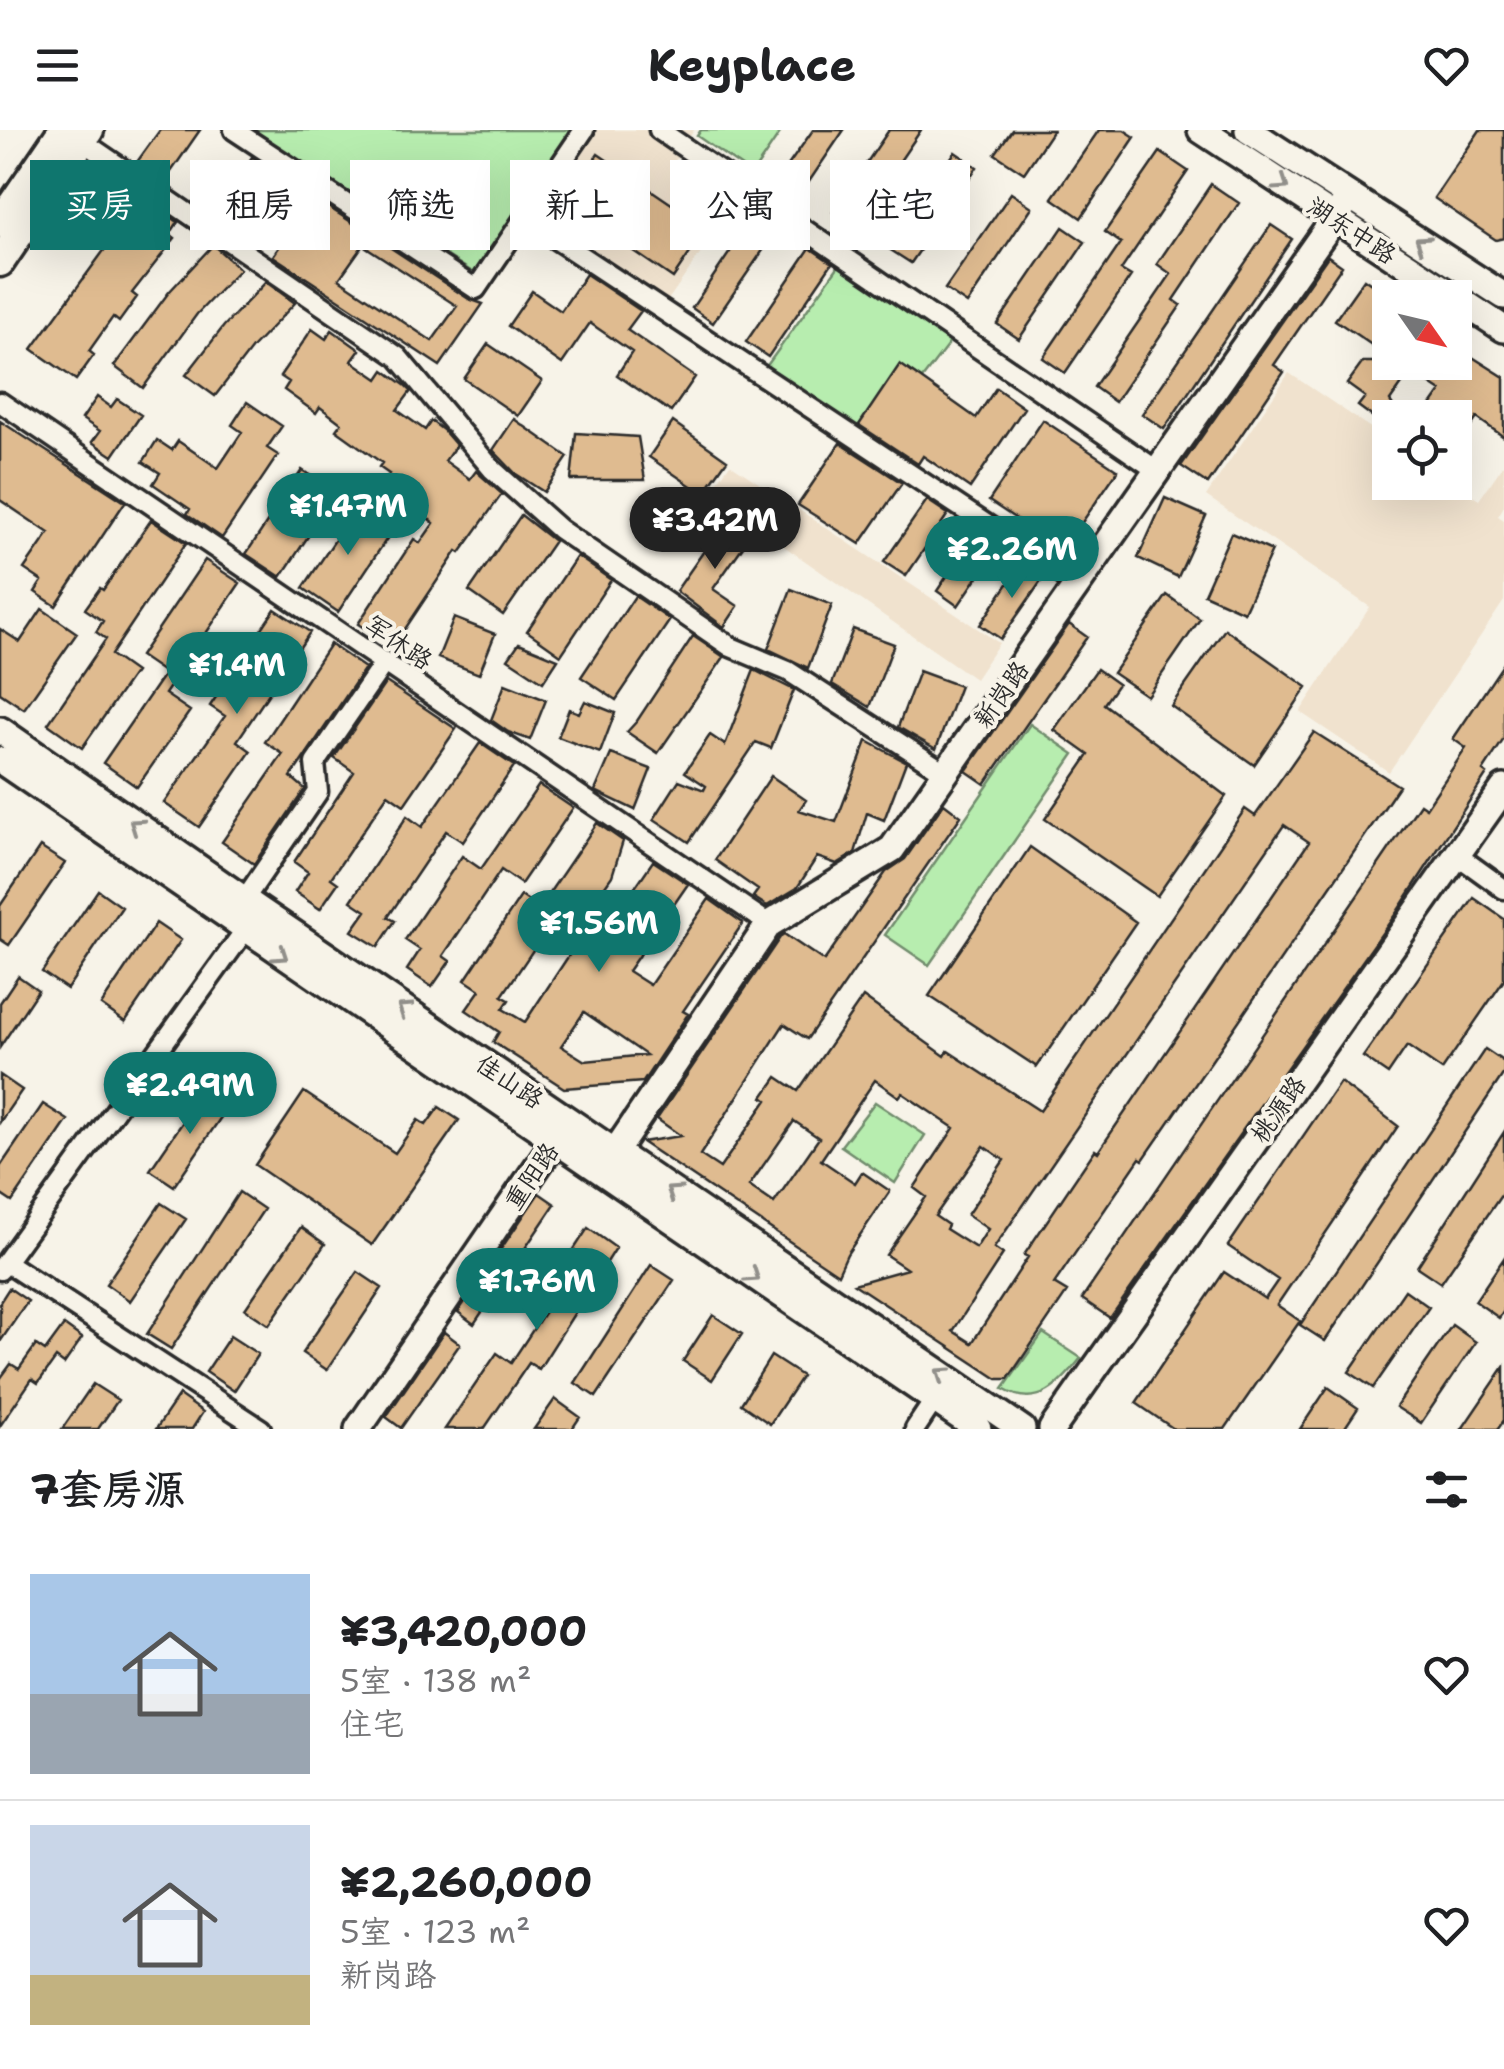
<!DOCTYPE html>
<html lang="zh">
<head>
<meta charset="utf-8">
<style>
	:root { --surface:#fff; --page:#f2f2f2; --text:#202124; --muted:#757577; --line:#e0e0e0; --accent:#0f766e }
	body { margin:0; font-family:"Shantell Sans","LXGW WenKai TC",sans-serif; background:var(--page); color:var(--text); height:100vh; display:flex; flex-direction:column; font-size:38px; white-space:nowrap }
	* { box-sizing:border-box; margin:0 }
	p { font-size:32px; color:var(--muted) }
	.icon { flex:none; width:55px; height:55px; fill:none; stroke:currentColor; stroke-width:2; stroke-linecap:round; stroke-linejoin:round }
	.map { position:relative; height:1299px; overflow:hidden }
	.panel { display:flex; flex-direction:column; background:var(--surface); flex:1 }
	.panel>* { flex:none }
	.banner { position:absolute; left:30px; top:30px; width:1000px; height:90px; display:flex; gap:20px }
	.needle { width:65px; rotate:124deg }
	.fabs { position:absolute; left:1372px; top:150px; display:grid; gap:20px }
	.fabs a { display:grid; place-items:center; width:100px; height:100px; border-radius:0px; background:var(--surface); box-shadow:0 10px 40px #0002; font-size:50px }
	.price { position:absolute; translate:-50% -85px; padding:0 22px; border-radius:35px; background:var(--accent); color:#fff; font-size:32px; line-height:65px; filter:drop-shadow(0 2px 5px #0008) }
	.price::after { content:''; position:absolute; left:50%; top:60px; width:30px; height:22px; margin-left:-15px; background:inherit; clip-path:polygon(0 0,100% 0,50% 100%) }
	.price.selected { background:#222; color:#fff }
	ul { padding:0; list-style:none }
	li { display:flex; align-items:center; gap:30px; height:250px; padding:0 30px }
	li+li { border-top:2px solid var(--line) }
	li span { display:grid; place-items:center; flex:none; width:280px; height:200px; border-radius:0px; color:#555 }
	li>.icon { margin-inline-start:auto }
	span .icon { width:120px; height:120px; fill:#fffc; stroke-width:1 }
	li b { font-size:42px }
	h2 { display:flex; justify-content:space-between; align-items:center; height:120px; padding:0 30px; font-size:42px }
	.pill { padding:0 35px; border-radius:0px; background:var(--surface); box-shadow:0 10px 40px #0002; font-size:35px; line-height:90px }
	.pill.selected { background:var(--accent); color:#fff }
	header { display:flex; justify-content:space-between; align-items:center; height:130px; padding:0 30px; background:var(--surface); font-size:45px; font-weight:700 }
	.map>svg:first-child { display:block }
	.built { fill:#f0e2ce }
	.green { fill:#b7edaf; stroke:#718c6d; stroke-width:2.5 }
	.building { fill:#dfbb90; stroke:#2b2b2b; stroke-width:2.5; fill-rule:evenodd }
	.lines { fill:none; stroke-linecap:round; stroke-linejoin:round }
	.street-casing { stroke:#2b2b2b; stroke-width:25 }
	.secondary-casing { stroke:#2b2b2b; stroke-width:32 }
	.primary-casing { stroke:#2b2b2b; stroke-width:35 }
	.street { stroke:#f7f3e8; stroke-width:18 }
	.secondary { stroke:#f7f3e8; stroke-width:25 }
	.primary { stroke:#f7f3e8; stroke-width:28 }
	.oneway { stroke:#918f8a }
	.labels { text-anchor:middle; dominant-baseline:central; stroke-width:8; stroke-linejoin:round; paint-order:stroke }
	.street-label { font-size:25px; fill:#2b2b2b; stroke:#f7f3e8 }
</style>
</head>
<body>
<header><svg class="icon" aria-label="menu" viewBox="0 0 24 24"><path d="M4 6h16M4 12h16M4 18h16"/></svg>Keyplace<svg class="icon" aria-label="heart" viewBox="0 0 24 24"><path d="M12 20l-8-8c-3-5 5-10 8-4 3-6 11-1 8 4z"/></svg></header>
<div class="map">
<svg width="1504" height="1299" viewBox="0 0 1504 1299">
	<rect width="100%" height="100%" fill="#f7f3e8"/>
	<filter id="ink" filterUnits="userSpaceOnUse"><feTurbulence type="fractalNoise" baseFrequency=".01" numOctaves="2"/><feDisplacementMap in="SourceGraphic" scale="20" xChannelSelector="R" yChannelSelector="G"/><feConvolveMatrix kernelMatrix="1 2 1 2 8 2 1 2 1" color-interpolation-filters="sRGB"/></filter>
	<g filter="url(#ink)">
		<path class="built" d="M229,0H694L675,31L736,73L668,170L541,86L484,169Z
			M1289,243L1390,311V352L1452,353L1479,370L1504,334V376L1498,386L1504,390V471L1389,642L1300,582L1370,477L1206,366Z
			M730,334L999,513L975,549L709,364Z"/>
		<path class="green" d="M251,0H575L477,145Z
			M701,0H782L752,44L697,6Z
			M840,134L951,211L922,249L900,235L858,297L766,237Z
			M1030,594L1074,624L929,835L885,805Z
			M875,972L925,1005L895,1053L841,1016Z
			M1043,1203L1081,1228C1060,1255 1038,1280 1003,1259Z"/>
		<path class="building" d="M160,0H200L164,52L137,32Z
			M813,0H844L802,62L780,47Z
			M889,0H921L855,97L833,82Z
			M1012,0H1053L1024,43L995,24Z
			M1099,0H1124L1135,7L1081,88L1052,68Z
			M1480,0H1504V108L1496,110L1434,68Z
			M955,22L977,37L911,133L889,119Z
			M1160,22L1188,41L1121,140L1131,146L1065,243L1043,228L1121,113L1105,102Z
			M598,24L707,98L673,148L564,74Z
			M252,27L288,50L248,109L213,85Z
			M1211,54L1239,73L1174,170L1181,175L1115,272L1094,257L1171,144L1157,134Z
			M1011,63L1032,77L967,174L945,159Z
			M139,65L178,92L170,104L175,108L132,163L137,167L119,192L113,187L89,221L94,225L76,250L32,219L116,104L113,102Z
			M313,67L469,169L483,174L440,236L273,126ZM363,115L457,176L432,211L339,149Z
			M757,82L779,97L713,193L692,178Z
			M1271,95L1292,109L1164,299L1142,284Z
			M1063,97L1085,112L1019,209L997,194Z
			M213,115L240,139L197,184L143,258L114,236L169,162Z
			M810,118L832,133L768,227L746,212Z
			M1328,126L1342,136L1274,235L1284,242L1208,354L1181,336Z
			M586,144L641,181L627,200L695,247L671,282L617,245L632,222L590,193L562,234L508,196L532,161L561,181Z
			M1364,149L1390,167V210L1382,222L1335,190Z
			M266,152L295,173L252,218L215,266L186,245L224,196Z
			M312,199L326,209L332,200L360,220L352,231L378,249L384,240L406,256L411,261L397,280L425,300L431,291L443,300L456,315L445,331L470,349L476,341L502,364L460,423L457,421L393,517L358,494L414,409L420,413L434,393L425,386L427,383L383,352L389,344L379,337L382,333L336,300L341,293L320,277L316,283L284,260L289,252L280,246Z
			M488,214L542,251L518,286L464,249Z
			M1455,216L1504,247V307L1477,288L1455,319V288H1422L1441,261L1411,241L1390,271L1394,277L1381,293L1358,276L1365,267L1347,254L1363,232H1455Z
			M900,234L976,288L996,258L1024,278L970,358L923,326L918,334L859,295Z
			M97,267L111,277L117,269L141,285L113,326L92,312L100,301L82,289Z
			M247,272L282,296L267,318L278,325L222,408L187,384L190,379L153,354L160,343L143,332L157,310L172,320L178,311L218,338L242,302L232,295Z
			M514,289L568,327L544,362L516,344L493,320Z
			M1043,290L1118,340L1063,420L989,371Z
			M0,291L125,372L56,476L35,462L42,451L24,439L49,403L0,370Z
			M673,292L727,330L703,364L649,327Z
			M576,303L638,307L645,350H571Z
			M840,313L902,353L860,414L798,375Z
			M302,340L337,363L281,447L246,424Z
			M1165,368L1206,386L1178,447L1138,428Z
			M927,370L948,384L906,446L884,432Z
			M359,374L394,398L338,482L303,458Z
			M521,385L554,411L503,485L469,461Z
			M729,385L753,402L713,459L738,476L724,497L676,461Z
			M151,390L186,413L111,525L135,542L82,618L48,594L106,509L96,502L103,491L85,479L100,458L103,460Z
			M976,403L998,417L958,476L937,461Z
			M1231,403L1272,421L1244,482L1204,464Z
			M577,426L611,450L561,525L527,501Z
			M205,430L240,453L165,564L190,581L137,657L103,633L165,543L140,526Z
			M1022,433L1044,447L1001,509L980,495Z
			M791,459L832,475L808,538L768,519Z
			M1167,465L1200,489L1147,566L1113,543Z
			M635,466L670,490L616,570L581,547Z
			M42,479L77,503L24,579L0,563V499L20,512Z
			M275,479L310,502L237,611L251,621L199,697L164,673L225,586L210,576Z
			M454,488L495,504L479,544L438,528Z
			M1069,494L1087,507L985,654L966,641Z
			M853,499L894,514L870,577L832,554Z
			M1225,499L1307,557L1254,635L1171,576Z
			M693,506L724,527L658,623L627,602L637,591Z
			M519,513L558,529L543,552L508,529Z
			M330,514L365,538L291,647L305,659L254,734L222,712L283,624L265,612Z
			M1504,533V609L1483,641L1487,644L1397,782L1110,1188L1082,1169L1420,674L1426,678L1466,618L1453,609Z
			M1097,539L1118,554L1104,574L1226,666L1157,766L1045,689L1089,625L1054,600Z
			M754,540L794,560L771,618L756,612L689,712L654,689L679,650L704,660L706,656L685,642L710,605L725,615Z
			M919,541L960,556L936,619L898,597Z
			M386,552L456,599L404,675L388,664L331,748L338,753L320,779L295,762L308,742L294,732L354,642L334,628Z
			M505,554L546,570L530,610L508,602L491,590Z
			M585,571L615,583L600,623L558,607L569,579L579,583Z
			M1314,602L1399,656L1221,917L1143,1030L1140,1028L1054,1154L1067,1162L1008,1249H998L854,1154L907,1139L886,1125L926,1067L914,1058L954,998L902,963L899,967L875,950L821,1030L855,1053L862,1042L890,1061L847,1124L838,1144L642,1012L681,1006L657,989L781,806L784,804L824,831L886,742L905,729L944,673L961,686L807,909L784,894L700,1025L720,1038L767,970L763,967L777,947L798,961L863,867L945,926L948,921L1040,981L1245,679L1255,686ZM1284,695L1309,712L1098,1022L1095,1020L1024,1125L1028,1127L972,1213L953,1201L1003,1124L994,1118ZM794,991L819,1008L774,1073L749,1056ZM984,1016L1004,1030L967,1085L988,1099L976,1118L946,1099L948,1095L935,1086Z
			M867,611L906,632L884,690L867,683L855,723L837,734L817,727L797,758L767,776L753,767L758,760L715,730L771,646L806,670L799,680L836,692Z
			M480,613L514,636L463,712L446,701L388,787L395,791L378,817L352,801L366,781L351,771L407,686L422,697Z
			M611,624L651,639L635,680L595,661Z
			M539,655L573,678L521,754L501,740L443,826L450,831L432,857L407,840L420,820L405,810L462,726L481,739Z
			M597,693L623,711L612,746L579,793L560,780L502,866L509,870L503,879L525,892L581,807L595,816L653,731L688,754L628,841L650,855L709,769L743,793L683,881L688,884L643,952L564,958L493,912L499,902L466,880L480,860L465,850L521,766L539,778ZM584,882L646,925L585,931L561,916Z
			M40,717L65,733L9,815L0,809V776Z
			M1030,717L1136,792L1037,937L929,866Z
			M98,760L122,777L67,859L42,842Z
			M1474,768L1504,789V850L1442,940L1407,916L1388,944L1363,927Z
			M156,793L181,810L125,892L101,875Z
			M18,846L38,860L0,917V873Z
			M1485,919L1504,932V943L1325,1211L1300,1195Z
			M0,945L22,960L0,992Z
			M1340,952L1398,996L1277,1175L1300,1191L1225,1299H1174L1136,1273L1224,1142L1265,1169L1278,1150L1228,1116Z
			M206,958L230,974L174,1056L150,1040Z
			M304,962L395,1023L418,990L426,995L439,977L459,990L372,1115L255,1035Z
			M43,974L68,990L12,1072L0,1064V1037Z
			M1504,1002V1061L1441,1153L1417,1137Z
			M239,1062L264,1079L171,1219L147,1204Z
			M539,1063L555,1074L474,1194L458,1182Z
			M161,1073L186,1089L130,1171L106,1154Z
			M301,1097L325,1114L269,1195L245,1179Z
			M588,1098L616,1118L539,1239L529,1233L484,1299H445L497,1223L511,1233L548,1177L540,1171Z
			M1504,1128V1181L1499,1188L1475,1171Z
			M651,1135L674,1150L596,1267L575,1253Z
			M358,1142L382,1158L327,1240L302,1223Z
			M9,1158L28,1171L0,1212V1172Z
			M1405,1160L1429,1177L1373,1258L1349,1242Z
			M713,1185L742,1204L712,1250L683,1231Z
			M64,1195L82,1208L64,1234L56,1228L38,1253L32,1249L0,1296V1249L11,1234L19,1239L36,1215L45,1221Z
			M1452,1195L1476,1212L1421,1293L1396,1277Z
			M444,1202L460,1214L401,1298L386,1287Z
			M230,1206L258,1224L234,1261L206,1242Z
			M771,1226L802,1246L770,1294L741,1274Z
			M1504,1237V1290L1498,1299H1462Z
			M93,1254L118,1270L98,1299H62Z
			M1328,1257L1358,1278L1344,1299H1300Z
			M179,1265L203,1282L192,1299H156Z
			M555,1269L580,1287L572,1299H534Z"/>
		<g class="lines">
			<defs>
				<path id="street" d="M234,0L476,159L584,0
					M659,0L1158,341
					M82,11L398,227L492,339L559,399L731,517L788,541L946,643
					M525,89L1078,455
					M0,272L769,794
					M1457,725L1504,759
					M244,770L318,662L315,633L384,533
					M7,1133L261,1299
					M0,1140L253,789
					M915,1299L935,1269"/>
				<path id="secondary" d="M1201,0L1504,199
					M1248,0L1504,166
					M0,600L259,780L1022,1299
					M0,630L978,1299
					M615,1022L769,794L892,719L1350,66
					M358,1299L563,999
					M1052,1299L1504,658"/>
				<path id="primary" d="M0,93L63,0
					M0,132L89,0"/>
			</defs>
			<use href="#street" class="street-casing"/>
			<use href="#secondary" class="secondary-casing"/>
			<use href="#primary" class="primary-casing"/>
			<use href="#street" class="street"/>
			<use href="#secondary" class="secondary"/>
			<use href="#primary" class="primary"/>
		</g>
		<defs><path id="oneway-chevron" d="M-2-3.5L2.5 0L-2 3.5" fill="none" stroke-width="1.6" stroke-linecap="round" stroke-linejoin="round" transform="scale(2.5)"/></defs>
		<g class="oneway">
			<use href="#oneway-chevron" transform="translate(1282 54) rotate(34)"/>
			<use href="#oneway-chevron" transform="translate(1422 112) rotate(-147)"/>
			<use href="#oneway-chevron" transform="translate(136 695) rotate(-145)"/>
			<use href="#oneway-chevron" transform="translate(281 825) rotate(34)"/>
			<use href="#oneway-chevron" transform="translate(404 879) rotate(-146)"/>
			<use href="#oneway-chevron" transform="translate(673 1062) rotate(-146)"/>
			<use href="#oneway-chevron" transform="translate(753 1146) rotate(34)"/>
			<use href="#oneway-chevron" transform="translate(942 1244) rotate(-146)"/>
		</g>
	</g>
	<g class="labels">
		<g class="street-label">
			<text transform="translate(1352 100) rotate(33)">湖东中路</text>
			<text transform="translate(399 512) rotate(34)">军休路</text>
			<text transform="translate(1001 564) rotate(-55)">新岗路</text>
			<text transform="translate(510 951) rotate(34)">佳山路</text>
			<text transform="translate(1278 979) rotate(-55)">桃源路</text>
			<text transform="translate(531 1046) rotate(-56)">重阳路</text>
		</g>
	</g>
</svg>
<div class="fabs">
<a><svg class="needle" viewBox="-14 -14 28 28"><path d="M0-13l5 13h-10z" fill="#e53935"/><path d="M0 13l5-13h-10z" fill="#757577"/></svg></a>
<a><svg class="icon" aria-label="locate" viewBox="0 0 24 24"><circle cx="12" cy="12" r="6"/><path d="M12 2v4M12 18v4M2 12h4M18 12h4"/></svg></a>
</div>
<b class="price" style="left:348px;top:428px">¥1.47M</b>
<b class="price selected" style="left:715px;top:442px">¥3.42M</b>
<b class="price" style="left:1012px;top:471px">¥2.26M</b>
<b class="price" style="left:237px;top:587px">¥1.4M</b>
<b class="price" style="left:599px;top:845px">¥1.56M</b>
<b class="price" style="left:190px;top:1007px">¥2.49M</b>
<b class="price" style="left:537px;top:1203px">¥1.76M</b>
<div class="banner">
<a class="pill selected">买房</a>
<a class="pill">租房</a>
<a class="pill">筛选</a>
<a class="pill">新上</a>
<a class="pill">公寓</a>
<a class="pill">住宅</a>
</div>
</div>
<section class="panel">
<h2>7套房源<svg class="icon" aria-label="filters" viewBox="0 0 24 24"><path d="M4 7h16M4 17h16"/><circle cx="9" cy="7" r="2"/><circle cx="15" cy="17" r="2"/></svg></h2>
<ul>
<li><span style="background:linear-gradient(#a9c7e8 60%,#9aa5b1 0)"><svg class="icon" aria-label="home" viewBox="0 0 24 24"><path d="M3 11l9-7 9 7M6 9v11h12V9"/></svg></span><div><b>¥3,420,000</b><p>5室 · 138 m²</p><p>住宅</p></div><svg class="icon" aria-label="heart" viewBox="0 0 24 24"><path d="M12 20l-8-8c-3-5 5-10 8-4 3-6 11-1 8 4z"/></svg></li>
<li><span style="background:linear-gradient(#c9d6e8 75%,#c2b280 0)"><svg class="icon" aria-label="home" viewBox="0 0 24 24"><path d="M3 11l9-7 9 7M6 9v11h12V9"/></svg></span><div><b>¥2,260,000</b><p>5室 · 123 m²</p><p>新岗路</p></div><svg class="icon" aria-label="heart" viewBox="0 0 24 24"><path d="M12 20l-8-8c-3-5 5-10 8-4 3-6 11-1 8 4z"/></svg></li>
</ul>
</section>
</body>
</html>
